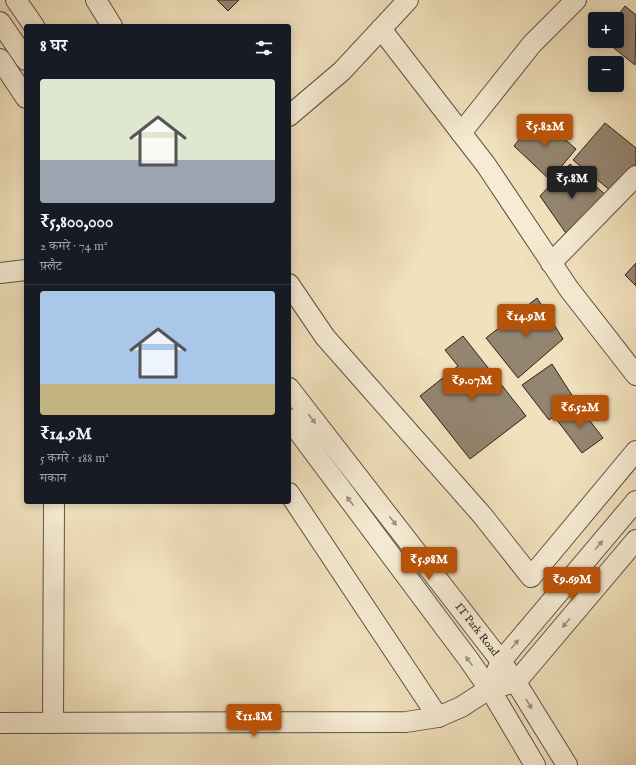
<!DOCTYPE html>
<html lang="hi">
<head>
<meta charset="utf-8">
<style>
	:root { --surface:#171b24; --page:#20242c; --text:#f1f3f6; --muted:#9ea1a6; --line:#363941; --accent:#b45309 }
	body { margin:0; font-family:"IM FELL English","Noto Serif Devanagari",serif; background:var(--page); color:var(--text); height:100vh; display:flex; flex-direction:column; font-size:15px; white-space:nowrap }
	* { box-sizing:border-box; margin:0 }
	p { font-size:13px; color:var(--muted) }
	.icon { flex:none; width:22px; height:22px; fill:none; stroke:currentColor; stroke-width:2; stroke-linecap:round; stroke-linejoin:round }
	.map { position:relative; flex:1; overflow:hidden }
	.panel { position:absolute; left:24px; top:24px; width:267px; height:480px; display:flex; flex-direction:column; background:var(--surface); border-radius:4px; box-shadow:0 2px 10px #0003 }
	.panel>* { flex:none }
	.tools { position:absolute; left:588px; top:12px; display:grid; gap:8px }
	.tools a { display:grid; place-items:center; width:36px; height:36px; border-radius:4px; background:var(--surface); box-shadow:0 2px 10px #0003; font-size:20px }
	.price { position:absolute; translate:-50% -34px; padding:0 9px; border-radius:4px; background:var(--accent); color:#fff; font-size:13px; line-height:26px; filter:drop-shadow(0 1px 2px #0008) }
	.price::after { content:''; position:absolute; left:50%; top:24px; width:12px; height:9px; margin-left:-6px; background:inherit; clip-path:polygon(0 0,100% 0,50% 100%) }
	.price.active { background:#222; color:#fff }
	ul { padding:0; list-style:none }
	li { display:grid; align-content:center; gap:8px; height:212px; padding:0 16px }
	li+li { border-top:1px solid var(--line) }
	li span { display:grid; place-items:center; height:124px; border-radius:4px; color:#555 }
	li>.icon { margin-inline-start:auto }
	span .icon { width:72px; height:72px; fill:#fffc; stroke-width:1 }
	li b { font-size:17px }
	h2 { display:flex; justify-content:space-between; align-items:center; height:48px; padding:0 16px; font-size:17px }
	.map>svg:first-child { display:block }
	.building { fill:#948570; stroke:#30221c }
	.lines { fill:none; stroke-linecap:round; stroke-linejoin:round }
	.minor-casing { stroke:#605244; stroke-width:22 }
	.minor { stroke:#f6ecd4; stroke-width:20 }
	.oneway { fill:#9d9181 }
	.labels { text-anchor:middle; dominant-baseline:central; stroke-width:3; stroke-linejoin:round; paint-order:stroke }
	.street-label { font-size:11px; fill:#30221c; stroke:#f6ecd4 }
</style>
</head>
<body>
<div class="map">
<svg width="636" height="765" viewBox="0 0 636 765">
	<rect width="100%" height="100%" fill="#f1e1bd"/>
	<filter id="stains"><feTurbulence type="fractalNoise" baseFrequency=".005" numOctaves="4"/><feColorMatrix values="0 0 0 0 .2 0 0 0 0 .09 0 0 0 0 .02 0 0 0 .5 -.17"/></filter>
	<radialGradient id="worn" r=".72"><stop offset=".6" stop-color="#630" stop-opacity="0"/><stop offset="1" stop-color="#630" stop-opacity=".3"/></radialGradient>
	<path class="building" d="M217,0H239L228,11Z
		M625,6L636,15L635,65L605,41H617V19H615Z
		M538,116L576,149L550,180L514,146Z
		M605,123L636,148V164L611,191L573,160Z
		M570,164L607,196L570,239L540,196Z
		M636,263V286L625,275Z
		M537,298L563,339L518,378L486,338Z
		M463,336L526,416L470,459L420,396L458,366L445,350Z
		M552,364L575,400L549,420L522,385Z
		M577,404L603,438L582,453L557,420Z"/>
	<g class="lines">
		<defs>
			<g id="minor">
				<path d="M16,0L34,26"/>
				<path d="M96,0L112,26"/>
				<path d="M0,22L26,60"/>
				<path d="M381,29L486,165L569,289L636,375"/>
				<path d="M0,59L26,98"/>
				<path d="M289,116L342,71L408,0"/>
				<path d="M461,133L532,44L576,0"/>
				<path d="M551,263L636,176"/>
				<path d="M0,273L26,270"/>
				<path d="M289,284L325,337L482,515L531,577L636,451"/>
				<path id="s1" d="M289,388L501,661L520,689L567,765"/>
				<path d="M289,419L469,660L494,696L535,765"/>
				<path d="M289,493L438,717"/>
				<path d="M496,673L501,661L636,501"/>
				<path d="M0,723L406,722L438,717L461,707L489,689L516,682L636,540"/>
				<path d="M53,723L54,502"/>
			</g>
		</defs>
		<use href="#minor" class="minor-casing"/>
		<use href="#minor" class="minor"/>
	</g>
	<defs><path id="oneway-solid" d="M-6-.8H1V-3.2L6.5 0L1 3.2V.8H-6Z"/></defs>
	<g class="oneway">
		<use href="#oneway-solid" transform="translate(312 419) rotate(52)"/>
		<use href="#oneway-solid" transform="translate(350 501) rotate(-127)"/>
		<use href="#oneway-solid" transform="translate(393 521) rotate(52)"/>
		<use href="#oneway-solid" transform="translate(599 545) rotate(-50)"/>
		<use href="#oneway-solid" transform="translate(566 623) rotate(130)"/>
		<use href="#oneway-solid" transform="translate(515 644) rotate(-50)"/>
		<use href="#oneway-solid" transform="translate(469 661) rotate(-126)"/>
		<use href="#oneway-solid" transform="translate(529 704) rotate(59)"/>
	</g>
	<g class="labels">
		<g class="street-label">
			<text stroke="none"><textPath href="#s1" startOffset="306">IT Park Road</textPath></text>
		</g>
	</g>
	<rect width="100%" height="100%" filter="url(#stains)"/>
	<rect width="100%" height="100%" fill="url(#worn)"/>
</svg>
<div class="tools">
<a>+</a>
<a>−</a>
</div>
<b class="price" style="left:545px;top:148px">₹5.82M</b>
<b class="price active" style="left:572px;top:200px">₹5.8M</b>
<b class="price" style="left:526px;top:338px">₹14.9M</b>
<b class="price" style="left:472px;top:402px">₹9.07M</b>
<b class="price" style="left:580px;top:429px">₹6.52M</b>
<b class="price" style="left:429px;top:581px">₹5.98M</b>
<b class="price" style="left:572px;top:601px">₹9.69M</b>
<b class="price" style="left:254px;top:738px">₹11.8M</b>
<section class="panel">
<h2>8 घर<svg class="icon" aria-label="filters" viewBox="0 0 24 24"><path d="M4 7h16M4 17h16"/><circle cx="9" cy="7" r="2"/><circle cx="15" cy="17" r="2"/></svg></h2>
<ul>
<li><span style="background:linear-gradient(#dfe7d0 65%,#9aa5b1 0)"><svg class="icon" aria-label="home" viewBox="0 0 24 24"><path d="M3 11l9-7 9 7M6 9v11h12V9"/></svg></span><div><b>₹5,800,000</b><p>2 कमरे · 74 m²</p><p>फ़्लैट</p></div></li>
<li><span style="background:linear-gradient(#a9c7e8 75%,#c2b280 0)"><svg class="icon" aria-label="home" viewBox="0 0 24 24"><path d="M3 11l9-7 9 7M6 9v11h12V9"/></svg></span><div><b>₹14.9M</b><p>5 कमरे · 188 m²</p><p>मकान</p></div></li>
</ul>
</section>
</div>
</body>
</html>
